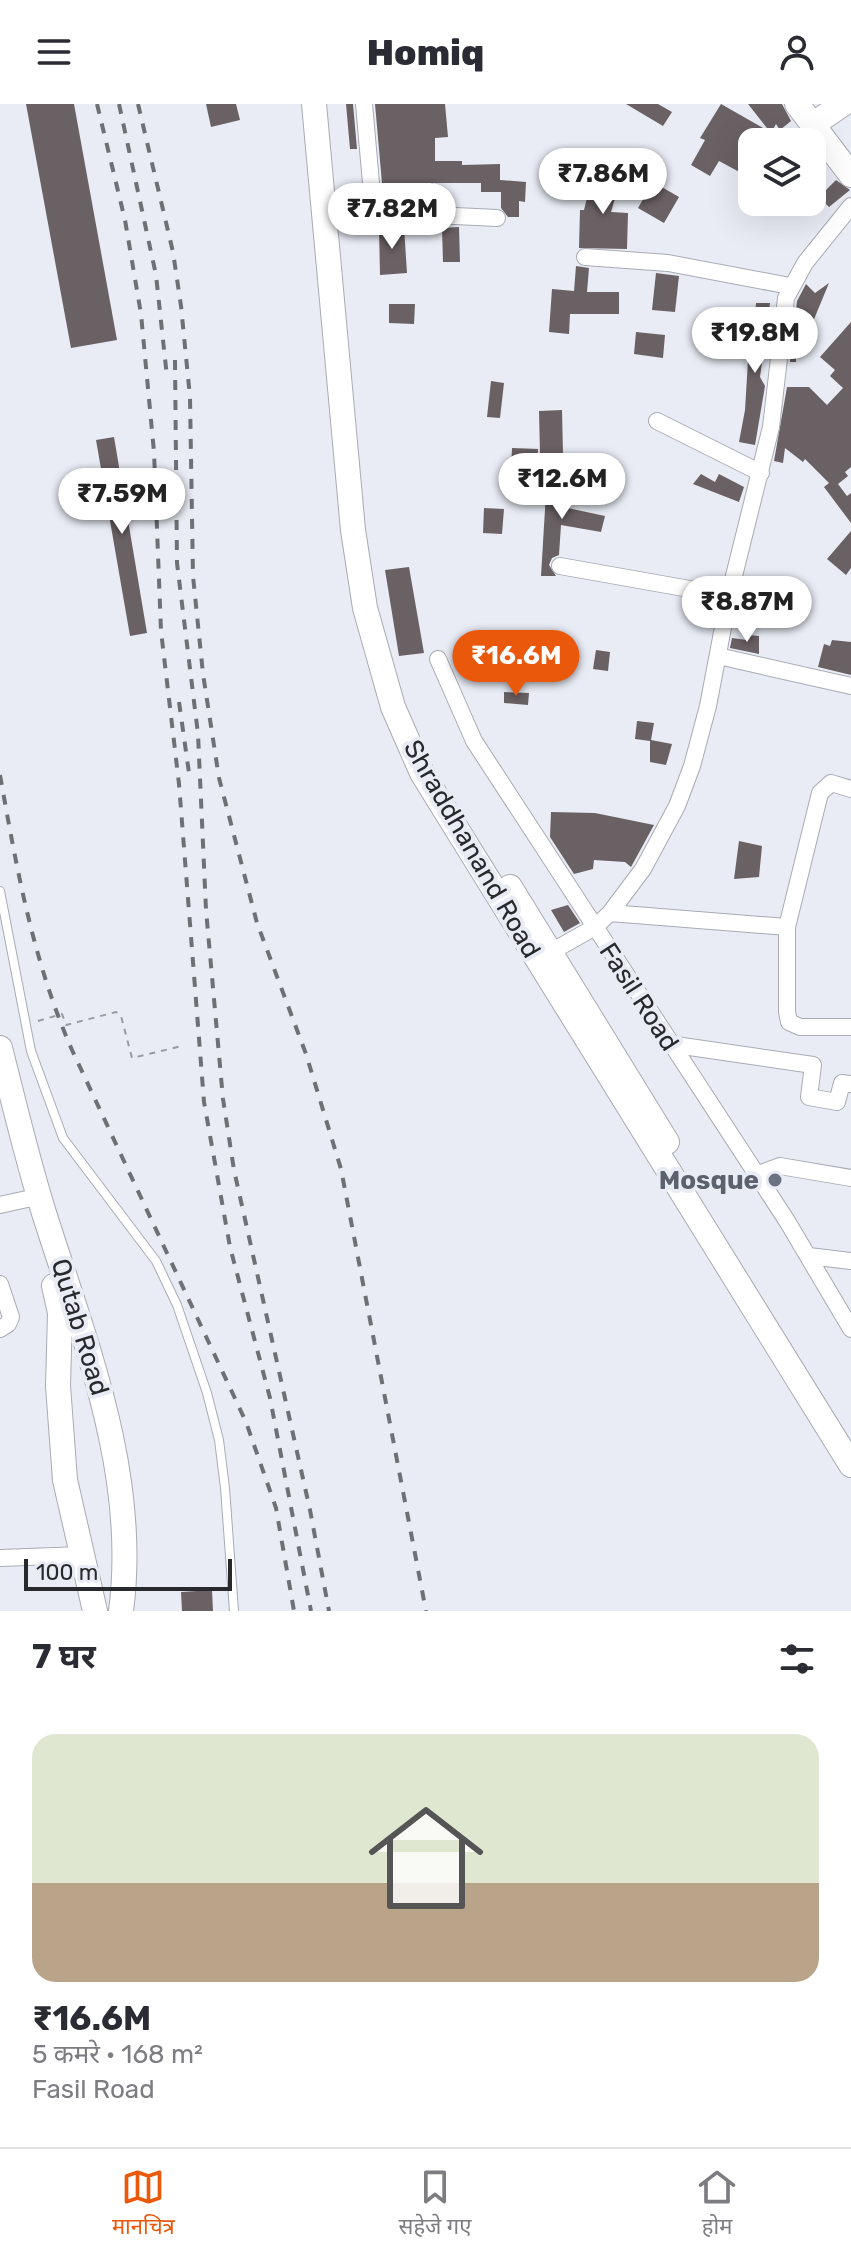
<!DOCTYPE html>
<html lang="hi">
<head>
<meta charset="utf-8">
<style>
	:root { --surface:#fff; --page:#f7f7f7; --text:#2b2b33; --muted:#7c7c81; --line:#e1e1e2; --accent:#ea580c }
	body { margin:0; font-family:Rubik,"Noto Sans Devanagari",sans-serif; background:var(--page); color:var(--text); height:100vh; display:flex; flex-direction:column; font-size:30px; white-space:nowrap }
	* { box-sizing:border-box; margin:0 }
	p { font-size:26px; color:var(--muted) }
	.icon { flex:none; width:44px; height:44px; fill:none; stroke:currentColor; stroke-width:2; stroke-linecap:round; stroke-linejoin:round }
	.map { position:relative; height:1507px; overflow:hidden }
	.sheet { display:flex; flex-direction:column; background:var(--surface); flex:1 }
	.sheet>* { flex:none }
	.fabs { position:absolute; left:738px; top:24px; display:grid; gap:16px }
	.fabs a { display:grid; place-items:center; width:88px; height:88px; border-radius:16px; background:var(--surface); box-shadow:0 8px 32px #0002; font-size:40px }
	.scale { position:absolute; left:24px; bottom:20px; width:208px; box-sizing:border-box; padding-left:8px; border:4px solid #28292c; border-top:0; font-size:22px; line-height:28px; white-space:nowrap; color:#28292c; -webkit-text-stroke:6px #e9ecf5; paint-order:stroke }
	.price { position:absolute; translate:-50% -68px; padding:0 18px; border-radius:28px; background:#fff; color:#222; font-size:26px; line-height:52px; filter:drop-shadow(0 2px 4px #0008) }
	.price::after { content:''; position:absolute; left:50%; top:48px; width:24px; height:18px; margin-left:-12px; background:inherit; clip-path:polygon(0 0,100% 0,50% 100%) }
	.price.active { background:var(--accent); color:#fff }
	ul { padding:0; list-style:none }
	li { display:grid; align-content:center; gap:16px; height:424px; padding:0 32px }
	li+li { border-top:2px solid var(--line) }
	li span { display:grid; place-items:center; height:248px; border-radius:24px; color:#555 }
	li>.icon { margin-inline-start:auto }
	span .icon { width:144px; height:144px; fill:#fffc; stroke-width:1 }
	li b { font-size:34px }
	h2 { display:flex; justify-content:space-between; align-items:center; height:96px; padding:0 32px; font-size:34px }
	header { display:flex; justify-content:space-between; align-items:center; height:104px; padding:0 32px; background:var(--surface); font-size:36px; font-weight:800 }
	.menu { display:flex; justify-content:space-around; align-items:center; height:112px; border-top:2px solid var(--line); background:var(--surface); font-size:22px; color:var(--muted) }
	.menu a { display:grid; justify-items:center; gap:4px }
	.menu .active { color:var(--accent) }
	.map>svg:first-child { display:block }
	.building { fill:#6a6164 }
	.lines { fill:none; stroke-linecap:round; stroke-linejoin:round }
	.lane-casing { stroke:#a8abb4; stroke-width:10 }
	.street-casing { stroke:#a8abb4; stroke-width:18 }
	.secondary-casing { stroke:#a8abb4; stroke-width:26 }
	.path { stroke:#999ba1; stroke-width:2; stroke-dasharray:6 6; stroke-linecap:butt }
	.lane { stroke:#fff; stroke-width:8 }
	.street { stroke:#fff; stroke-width:16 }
	.secondary { stroke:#fff; stroke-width:24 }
	.rail { stroke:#6e7075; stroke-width:4; stroke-dasharray:10 10; stroke-linecap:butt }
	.worship-dot { fill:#6b7280; stroke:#e9ecf5; stroke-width:3 }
	.labels { text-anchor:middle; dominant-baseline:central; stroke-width:8; stroke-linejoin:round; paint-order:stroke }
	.street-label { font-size:26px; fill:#28292c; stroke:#e9ecf5 }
	.worship-label { font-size:26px; font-weight:bold; fill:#5b616d; stroke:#e9ecf5; text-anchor:end }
</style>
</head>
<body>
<header><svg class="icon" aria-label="menu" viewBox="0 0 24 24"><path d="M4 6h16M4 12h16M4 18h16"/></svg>Homiq<svg class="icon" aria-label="person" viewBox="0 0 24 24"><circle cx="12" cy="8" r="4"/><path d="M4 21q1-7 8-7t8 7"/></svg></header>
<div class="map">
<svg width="851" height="1507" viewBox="0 0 851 1507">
	<rect width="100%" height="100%" fill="#e9ecf5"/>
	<path class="building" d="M26,0H74L117,236L71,244Z
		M206,0H236L240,16L211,23Z
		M346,0H353L357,45H350Z
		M375,0H445L448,33L435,34V57H462V61L500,60V76L526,78L525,98L519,97V113H508L501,104V88H481V79H433L434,100L384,102Z
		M626,0H658L672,8L663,22Z
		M721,0L770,28L748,0H782L791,17L780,26L776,20L766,38H752V59L745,71L719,57L710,72L691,61L705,36L700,34Z
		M594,65L621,74L611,108L628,109L627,145L579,144L580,106H584Z
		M836,76L850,86L829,103L819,93Z
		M653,78L679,93L664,119L638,104Z
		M404,123L407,169L380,171L379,124Z
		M459,123L460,158H443L442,124Z
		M576,162L589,164L587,188H619V210H570L569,230L549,228L552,185L574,187Z
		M656,169L679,172L675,208L652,206Z
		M829,179L800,249H796V258H790L797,197L806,180L815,189Z
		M756,199H770L760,273L765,282L755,341L739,338L745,306L749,240H746L747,226H754Z
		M389,200H415L414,220L389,219Z
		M851,218V363L845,368L848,372L838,380L847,392L851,389V419L824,383L829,379L805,355L803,358L785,344L783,359L774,357L787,283H809L827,301L843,284L830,272L835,266L820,253Z
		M636,228L665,231L663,254L634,250Z
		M491,277L504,279L500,314L487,313Z
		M562,306L563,350H540L539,307Z
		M114,333L147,529L130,532L96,336Z
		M512,344L538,345L537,365L511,364Z
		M701,370L715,378L719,370L744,383L739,398L693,380Z
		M547,372H565L563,403L605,412L601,428L561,421L559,451L552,454L549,461L556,472H541Z
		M484,404L504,405L502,430L483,429Z
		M851,427V464L846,471L827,455Z
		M409,463L424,549L399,552L385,466Z
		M747,531L759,532V550L730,544L732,534L747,536Z
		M832,536L851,538V571L818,563L824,540L830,542Z
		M596,546L610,548L608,567L593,565Z
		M504,588L529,589L528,601L504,599Z
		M637,617L654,619L651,636L672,640L666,661L650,658V637L635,635Z
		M551,708L595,709L654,721L631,763L625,758L594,756L593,765L574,770L550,733Z
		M739,737L762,742L759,773L734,775Z
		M568,801L580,819L564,828L551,806Z
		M212,1486L213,1507H182L181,1488Z"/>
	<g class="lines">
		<defs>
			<path id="lane" d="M0,787L31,947L63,1034L156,1157L177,1201L207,1289L219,1336L225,1384L234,1507"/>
			<path id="street" d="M364,0L374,113
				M336,115L434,111L497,114
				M585,153L668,159L790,182
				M657,317L761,369
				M560,462L729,492
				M718,552L851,582
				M438,555L474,637L787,1117L851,1225
				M851,685L831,679L820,689L787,823V908L789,918L800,923H851
				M610,809L787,823
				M542,853L595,823L610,809L643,765L677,702L692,662L708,602L729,492L771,323L786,194L805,159L851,102
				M669,940L813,961L809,993L837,998L842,979L851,980
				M756,1071L780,1062L851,1074
				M0,1101L27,1095
				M809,1152L851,1157
				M0,1180L11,1213L8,1220L0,1225
				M0,1454L82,1451"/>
			<path id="secondary" d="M314,0L353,426L365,504L393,603L422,669L851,1361
				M797,0L851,71
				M812,21L843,0
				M510,783L667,1038
				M0,944C14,999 27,1055 44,1109C85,1238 139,1370 121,1507
				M54,1182L60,1209L58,1282L65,1376L95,1507"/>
		</defs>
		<use href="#lane" class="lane-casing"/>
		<use href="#street" class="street-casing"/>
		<use href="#secondary" class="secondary-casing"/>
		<path class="path" d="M38,917L62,910L66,921L116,908L121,912L132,954L182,942"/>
		<use href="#lane" class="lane"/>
		<use href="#street" class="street"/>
		<use href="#secondary" class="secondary"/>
		<path class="rail" d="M97,0L125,116L141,210L154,348L161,527L179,680L204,998L230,1143L270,1294L311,1507
			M119,0L156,171L167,273
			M138,0L173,148L181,202L190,293L193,472L203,570L219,674L257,819L306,950L341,1065L426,1507
			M175,256L177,459L198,630L206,806L223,995L234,1066L310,1406L329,1507
			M179,598L189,669
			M0,671C17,766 33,857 72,946L246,1318L276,1404L294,1507"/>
	</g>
	<circle class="worship-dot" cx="775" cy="1076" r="8"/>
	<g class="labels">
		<g class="street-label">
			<text transform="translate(472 745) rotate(60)">Shraddhanand Road</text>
			<text transform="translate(639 893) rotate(57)">Fasil Road</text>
			<text transform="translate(80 1223) rotate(73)">Qutab Road</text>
		</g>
		<g class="worship-label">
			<text x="759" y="1076">Mosque</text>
		</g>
	</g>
</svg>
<div class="fabs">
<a><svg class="icon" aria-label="layers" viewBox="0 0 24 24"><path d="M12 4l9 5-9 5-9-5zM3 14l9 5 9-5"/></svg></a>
</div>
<div class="scale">100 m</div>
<b class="price" style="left:603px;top:112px">₹7.86M</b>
<b class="price" style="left:392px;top:147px">₹7.82M</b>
<b class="price" style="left:755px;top:271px">₹19.8M</b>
<b class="price" style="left:562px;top:417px">₹12.6M</b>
<b class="price" style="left:122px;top:432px">₹7.59M</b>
<b class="price" style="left:747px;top:540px">₹8.87M</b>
<b class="price active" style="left:516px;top:594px">₹16.6M</b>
</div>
<section class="sheet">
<h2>7 घर<svg class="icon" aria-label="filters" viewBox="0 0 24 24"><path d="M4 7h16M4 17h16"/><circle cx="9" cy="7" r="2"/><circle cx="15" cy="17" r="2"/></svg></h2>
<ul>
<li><span style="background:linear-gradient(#dfe7d0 60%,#b9a48a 0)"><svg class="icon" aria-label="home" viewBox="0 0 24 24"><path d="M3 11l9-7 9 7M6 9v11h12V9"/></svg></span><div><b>₹16.6M</b><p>5 कमरे · 168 m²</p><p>Fasil Road</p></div></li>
</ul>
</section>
<nav class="menu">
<a class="active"><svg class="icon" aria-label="map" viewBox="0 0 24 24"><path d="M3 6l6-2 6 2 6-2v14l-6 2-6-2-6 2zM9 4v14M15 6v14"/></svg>मानचित्र</a>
<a><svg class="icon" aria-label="saved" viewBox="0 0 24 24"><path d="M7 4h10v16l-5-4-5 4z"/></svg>सहेजे गए</a>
<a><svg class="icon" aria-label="home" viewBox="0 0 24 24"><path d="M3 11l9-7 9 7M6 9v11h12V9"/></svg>होम</a>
</nav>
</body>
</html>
